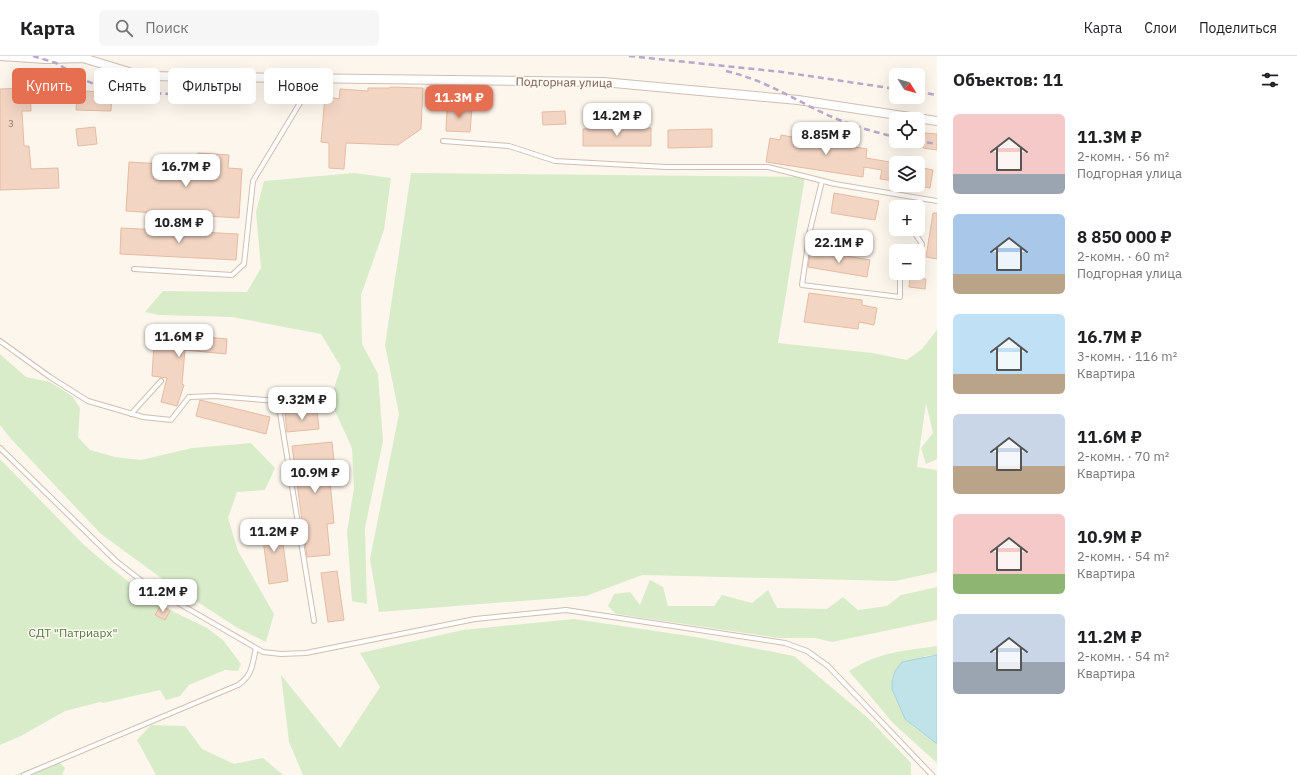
<!DOCTYPE html>
<html lang="ru">
<head>
<meta charset="utf-8">
<style>
	:root { --surface:#fff; --page:#f6f6f6; --text:#202124; --muted:#757577; --line:#e0e0e0; --accent:#e76f51 }
	body { margin:0; font-family:"IBM Plex Sans",sans-serif; background:var(--page); color:var(--text); height:100vh; display:flex; flex-direction:column; font-size:15px; white-space:nowrap }
	* { box-sizing:border-box; margin:0 }
	p { font-size:13px; color:var(--muted) }
	.icon { flex:none; width:22px; height:22px; fill:none; stroke:currentColor; stroke-width:2; stroke-linecap:round; stroke-linejoin:round }
	.map { position:relative; flex:1; overflow:hidden }
	.sheet { display:flex; flex-direction:column; background:var(--surface); width:360px }
	.sheet>* { flex:none }
	.banner { position:absolute; left:12px; top:12px; width:380px; height:36px; display:flex; gap:8px }
	.needle { width:26px; rotate:127deg }
	.tools { position:absolute; left:889px; top:12px; display:grid; gap:8px }
	.tools a { display:grid; place-items:center; width:36px; height:36px; border-radius:6px; background:var(--surface); box-shadow:0 4px 16px #0002; font-size:20px }
	.price { position:absolute; translate:-50% -34px; padding:0 9px; border-radius:8px; background:#fff; color:#222; font-size:13px; line-height:26px; filter:drop-shadow(0 1px 2px #0008) }
	.price::after { content:''; position:absolute; left:50%; top:24px; width:12px; height:9px; margin-left:-6px; background:inherit; clip-path:polygon(0 0,100% 0,50% 100%) }
	.price.active { background:var(--accent); color:#fff }
	ul { padding:0; list-style:none }
	li { display:flex; align-items:center; gap:12px; height:100px; padding:0 16px }
	li span { display:grid; place-items:center; flex:none; width:112px; height:80px; border-radius:6px; color:#555 }
	li>.icon { margin-inline-start:auto }
	span .icon { width:48px; height:48px; fill:#fffc; stroke-width:1 }
	li b { font-size:17px }
	h2 { display:flex; justify-content:space-between; align-items:center; height:48px; padding:0 16px; font-size:17px }
	.tag { padding:0 14px; border-radius:6px; background:var(--surface); box-shadow:0 4px 16px #0002; font-size:14px; line-height:36px }
	.tag.active { background:var(--accent); color:#fff }
	header { display:flex; align-items:center; gap:24px; box-sizing:border-box; height:56px; padding:0 20px; background:var(--surface); border-bottom:1px solid var(--line) }
	header strong { font-size:19px }
	nav { display:flex; gap:22px; margin-inline-start:auto; font-size:14px }
	.search { width:280px; height:36px; background:var(--page); display:flex; align-items:center; gap:10px; box-sizing:border-box; padding:0 14px; border-radius:6px; color:var(--muted); font-size:15px }
	main { display:flex; flex:1; min-height:0 }
	.map>svg:first-child { display:block }
	.green { fill:#d8ecc9 }
	.water { fill:#bfe3e8; stroke:#a5d3da }
	.building { fill:#f3d5c3; stroke:#e6bba3 }
	.lines { fill:none; stroke-linecap:round; stroke-linejoin:round }
	.service-casing { stroke:#d1beb0; stroke-width:6 }
	.minor-casing { stroke:#d1beb0; stroke-width:10 }
	.service { stroke:#fff; stroke-width:4 }
	.minor { stroke:#fff; stroke-width:8 }
	.rail { stroke:#b9a8c9; stroke-width:2.5; stroke-dasharray:6 4; stroke-linecap:butt }
	.labels { text-anchor:middle; dominant-baseline:central; stroke-width:3; stroke-linejoin:round; paint-order:stroke }
	.number-label { font-size:10px; fill:#987a6a }
	.street-label { font-size:12px; fill:#7a5c4d; stroke:#fffaf3 }
	.park-label { font-size:12px; fill:#537a41; stroke:#fffaf3 }
</style>
</head>
<body>
<header>
<strong>Карта</strong>
<div class="search"><svg class="icon" aria-label="search" viewBox="0 0 24 24"><circle cx="10" cy="10" r="6"/><path d="M15 15l6 6"/></svg>Поиск</div>
<nav><a>Карта</a><a>Слои</a><a>Поделиться</a></nav>
</header>
<main>
<div class="map">
<svg width="937" height="719" viewBox="0 0 937 719">
	<rect width="100%" height="100%" fill="#fdf6ec"/>
	<path class="green" d="M354,117L391,122L384,174L361,239L362,288L378,318L383,385L365,472L367,548L352,545L347,476L354,432L352,392L330,344L341,311L321,278L232,261L159,259L145,256L163,235L247,236L261,212L256,156L264,125Z
		M411,117L805,121L778,287L872,297L907,304L922,293L937,274V403L926,408L921,392L933,377L926,347L917,411L937,414V516L895,525L642,519L586,540L379,556L370,503L399,358L385,289Z
		M0,298L26,321L50,326L72,340L80,352L78,381L90,394L115,401L141,404L192,392L251,387L275,412L265,434L237,436L228,462L238,495L274,558L266,586L236,571L164,524L101,478L11,383L0,369Z
		M0,403L83,488L106,508L133,529L174,556L207,572L223,584L241,608L238,615L225,614L189,629L180,640L166,644L160,634L103,647L100,646L65,655L21,680L0,689Z
		M650,524L663,531L668,550H714L722,539L752,547L768,534L777,552L827,553L843,541L858,554L887,550L901,539L937,531V564L832,586L815,582H779L616,558L608,550L614,538L630,536L640,549Z
		M574,563L696,581L794,600L868,662L911,707V719H303L289,686L281,619L340,692L380,631L360,597L463,574Z
		M937,590V599L925,600L892,633L902,657L914,671L937,688V707L893,667L849,615C879,596 903,595 937,590Z
		M151,669L185,670L202,693L234,708L263,702L283,719H156L137,684Z
		M56,703L65,712L62,719H15Z"/>
	<path class="water" d="M937,599V688L905,663L892,633V626L895,615L902,606Z"/>
	<path class="building" d="M390,31L423,32L421,73L398,89L346,87L344,113L329,112V87L321,86L325,40L339,43L340,33L368,35V32H390Z
		M30,32L31,55H22L24,90H29L31,113L58,112L59,132L0,134V33Z
		M77,35L112,36L111,55L76,54Z
		M447,50L472,52L470,76L446,75Z
		M565,55L566,68L543,69L542,56Z
		M95,71L97,88L78,90L76,73Z
		M651,72V90H583V73Z
		M712,73V91L668,92V74Z
		M818,74L835,77L833,87L867,93L866,102L896,107V125L880,123L882,114L864,111L863,121L766,106L770,82L780,84L781,79L804,83L805,79L817,81Z
		M925,77L937,78V94L923,92Z
		M198,97L229,99L228,112L242,113L239,162L126,155L129,106L197,110Z
		M918,111L933,114L930,132L918,130Z
		M834,137L879,145L875,164L831,157Z
		M933,157H937V203L926,201Z
		M121,172L238,178L236,204L120,198Z
		M811,194L870,204L867,221L808,211Z
		M910,222L926,223L925,233L909,231Z
		M809,237L862,244V249L877,252L874,269L859,266L858,273L804,266Z
		M155,273L186,276V279L227,283L226,298L185,294L182,328L184,329L177,350L161,346L167,322L152,320Z
		M200,344L270,361L266,378L196,360Z
		M317,354L319,373L287,376L285,357Z
		M332,386L336,424L330,425L334,467L327,468L330,499L307,501L292,390Z
		M280,466L288,525L269,528L261,469Z
		M337,515L344,564L328,566L321,517Z
		M161,549L170,555L165,564L155,559Z"/>
	<g class="lines">
		<defs>
			<path id="service" d="M443,85L509,90L555,105L666,111H768L835,128L937,145
				M822,125L810,174L802,229L900,241V217
				M918,154L920,143
				M915,173L914,176L922,188L918,210
				M134,213L232,219L244,208L253,125L315,22
				M912,217H917
				M0,285L50,321L88,345L143,361L171,364L189,341L215,340L290,346
				M278,345L314,565
				M131,358L161,325
				M0,392L116,505L147,529L256,592L263,596L281,598L306,597L475,563L566,554L785,587L807,595L828,610L932,719
				M24,719L238,629C253,619 252,609 256,592"/>
			<path id="minor" d="M0,0L46,3L83,2L142,20L603,26L798,44L937,65"/>
		</defs>
		<use href="#service" class="service-casing"/>
		<use href="#minor" class="minor-casing"/>
		<use href="#service" class="service"/>
		<use href="#minor" class="minor"/>
		<path class="rail" d="M33,0L56,7L87,25L104,32L141,37L239,40
			M629,0L782,16L896,33
			M726,15C760,23 785,38 815,53C841,66 868,75 896,81
			M918,36L937,39
			M917,85L937,88"/>
	</g>
	<g class="labels">
		<g class="number-label">
			<text x="11" y="67">3</text>
		</g>
		<g class="street-label">
			<text transform="translate(564 26) rotate(1)">Подгорная улица</text>
		</g>
		<g class="park-label">
			<text x="73" y="576">СДТ "Патриарх"</text>
		</g>
	</g>
</svg>
<div class="tools">
<a><svg class="needle" viewBox="-14 -14 28 28"><path d="M0-13l5 13h-10z" fill="#e53935"/><path d="M0 13l5-13h-10z" fill="#757577"/></svg></a>
<a><svg class="icon" aria-label="locate" viewBox="0 0 24 24"><circle cx="12" cy="12" r="6"/><path d="M12 2v4M12 18v4M2 12h4M18 12h4"/></svg></a>
<a><svg class="icon" aria-label="layers" viewBox="0 0 24 24"><path d="M12 4l9 5-9 5-9-5zM3 14l9 5 9-5"/></svg></a>
<a>+</a>
<a>−</a>
</div>
<b class="price active" style="left:459px;top:63px">11.3M ₽</b>
<b class="price" style="left:617px;top:81px">14.2M ₽</b>
<b class="price" style="left:826px;top:100px">8.85M ₽</b>
<b class="price" style="left:186px;top:132px">16.7M ₽</b>
<b class="price" style="left:179px;top:188px">10.8M ₽</b>
<b class="price" style="left:839px;top:208px">22.1M ₽</b>
<b class="price" style="left:179px;top:302px">11.6M ₽</b>
<b class="price" style="left:302px;top:365px">9.32M ₽</b>
<b class="price" style="left:315px;top:438px">10.9M ₽</b>
<b class="price" style="left:274px;top:497px">11.2M ₽</b>
<b class="price" style="left:163px;top:557px">11.2M ₽</b>
<div class="banner">
<a class="tag active">Купить</a>
<a class="tag">Снять</a>
<a class="tag">Фильтры</a>
<a class="tag">Новое</a>
</div>
</div>
<section class="sheet">
<h2>Объектов: 11<svg class="icon" aria-label="filters" viewBox="0 0 24 24"><path d="M4 7h16M4 17h16"/><circle cx="9" cy="7" r="2"/><circle cx="15" cy="17" r="2"/></svg></h2>
<ul>
<li><span style="background:linear-gradient(#f6c9c9 75%,#9aa5b1 0)"><svg class="icon" aria-label="home" viewBox="0 0 24 24"><path d="M3 11l9-7 9 7M6 9v11h12V9"/></svg></span><div><b>11.3M ₽</b><p>2-комн. · 56 m²</p><p>Подгорная улица</p></div></li>
<li><span style="background:linear-gradient(#a9c7e8 75%,#b9a48a 0)"><svg class="icon" aria-label="home" viewBox="0 0 24 24"><path d="M3 11l9-7 9 7M6 9v11h12V9"/></svg></span><div><b>8 850 000 ₽</b><p>2-комн. · 60 m²</p><p>Подгорная улица</p></div></li>
<li><span style="background:linear-gradient(#bfe0f5 75%,#b9a48a 0)"><svg class="icon" aria-label="home" viewBox="0 0 24 24"><path d="M3 11l9-7 9 7M6 9v11h12V9"/></svg></span><div><b>16.7M ₽</b><p>3-комн. · 116 m²</p><p>Квартира</p></div></li>
<li><span style="background:linear-gradient(#c9d6e8 65%,#b9a48a 0)"><svg class="icon" aria-label="home" viewBox="0 0 24 24"><path d="M3 11l9-7 9 7M6 9v11h12V9"/></svg></span><div><b>11.6M ₽</b><p>2-комн. · 70 m²</p><p>Квартира</p></div></li>
<li><span style="background:linear-gradient(#f6c9c9 75%,#8fb573 0)"><svg class="icon" aria-label="home" viewBox="0 0 24 24"><path d="M3 11l9-7 9 7M6 9v11h12V9"/></svg></span><div><b>10.9M ₽</b><p>2-комн. · 54 m²</p><p>Квартира</p></div></li>
<li><span style="background:linear-gradient(#c9d6e8 60%,#9aa5b1 0)"><svg class="icon" aria-label="home" viewBox="0 0 24 24"><path d="M3 11l9-7 9 7M6 9v11h12V9"/></svg></span><div><b>11.2M ₽</b><p>2-комн. · 54 m²</p><p>Квартира</p></div></li>
</ul>
</section>
</main>
</body>
</html>
